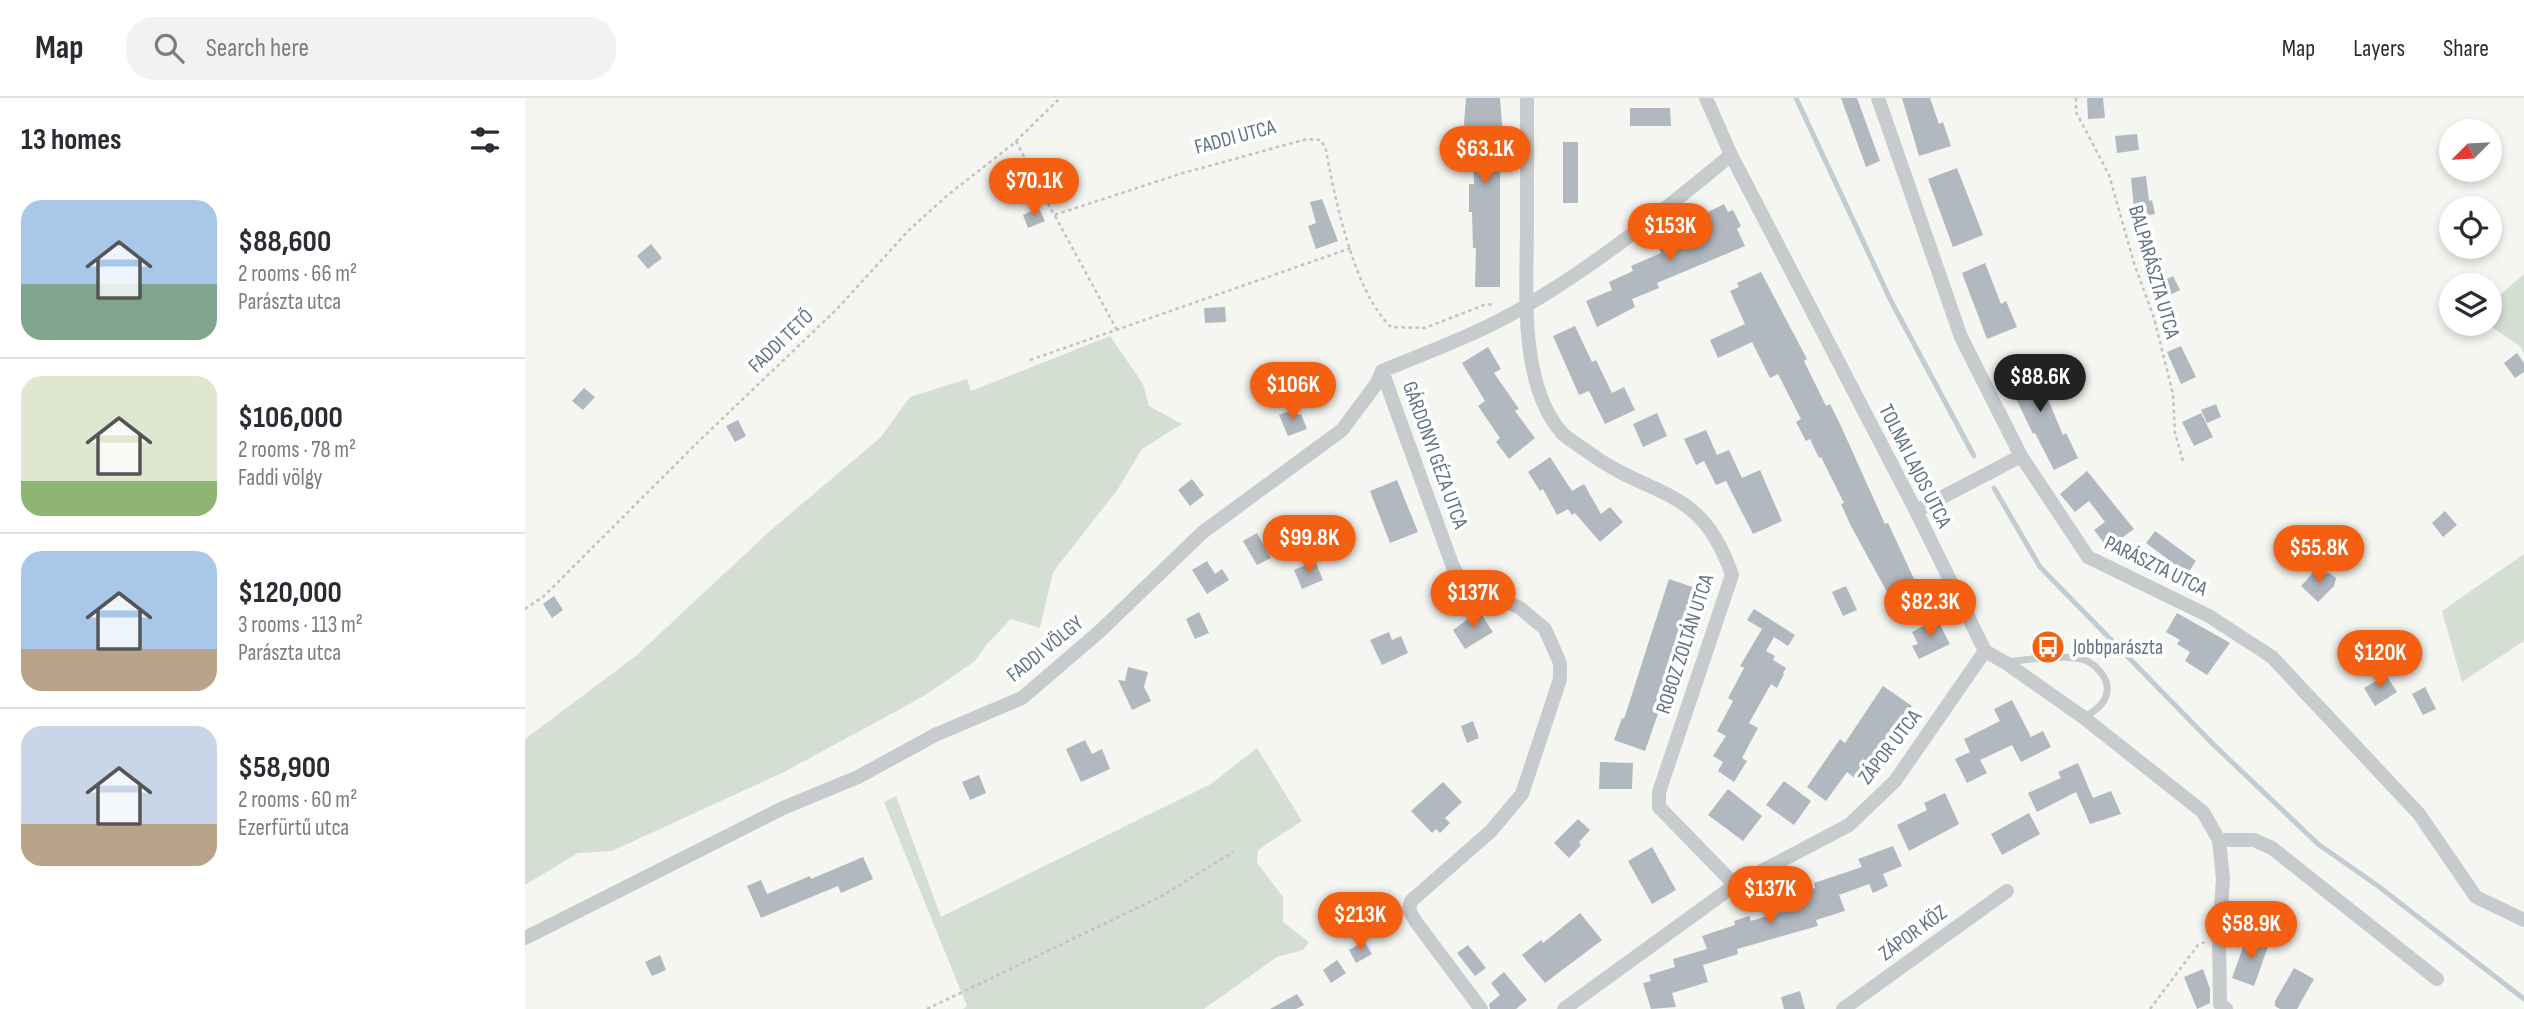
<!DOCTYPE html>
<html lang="en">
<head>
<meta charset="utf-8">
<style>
	:root { --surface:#fff; --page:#f2f2f3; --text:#2b2b33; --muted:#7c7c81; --line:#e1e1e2; --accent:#f55f12 }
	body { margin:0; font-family:"Sofia Sans Condensed",sans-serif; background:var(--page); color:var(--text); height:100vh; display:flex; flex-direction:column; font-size:26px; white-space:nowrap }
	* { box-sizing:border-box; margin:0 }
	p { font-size:23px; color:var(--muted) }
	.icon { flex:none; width:38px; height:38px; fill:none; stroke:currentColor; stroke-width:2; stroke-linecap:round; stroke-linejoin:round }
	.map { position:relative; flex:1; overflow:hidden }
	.details { display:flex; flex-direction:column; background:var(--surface); width:525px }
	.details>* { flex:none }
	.needle { width:46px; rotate:246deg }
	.fabs { position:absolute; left:1914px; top:21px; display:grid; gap:14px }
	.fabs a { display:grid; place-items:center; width:63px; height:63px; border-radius:50%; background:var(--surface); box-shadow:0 4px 10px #0003; font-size:35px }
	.price { position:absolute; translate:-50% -60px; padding:0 16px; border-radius:24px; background:var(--accent); color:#fff; font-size:23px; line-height:46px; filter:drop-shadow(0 2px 4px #0008) }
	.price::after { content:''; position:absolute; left:50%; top:42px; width:21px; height:16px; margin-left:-10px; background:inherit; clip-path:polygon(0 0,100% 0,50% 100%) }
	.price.current { background:#222; color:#fff }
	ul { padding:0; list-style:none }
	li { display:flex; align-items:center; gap:21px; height:175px; padding:0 21px }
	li+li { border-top:2px solid var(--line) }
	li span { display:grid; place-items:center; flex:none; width:196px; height:140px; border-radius:21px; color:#555 }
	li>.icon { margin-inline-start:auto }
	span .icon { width:84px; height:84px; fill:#fffc; stroke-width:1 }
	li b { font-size:30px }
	h2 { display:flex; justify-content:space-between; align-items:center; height:84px; padding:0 21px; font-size:30px }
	header { display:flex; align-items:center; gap:42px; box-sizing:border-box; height:98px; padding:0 35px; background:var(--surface); border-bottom:2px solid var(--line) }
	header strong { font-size:33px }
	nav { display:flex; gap:38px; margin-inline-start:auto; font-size:24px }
	.search { width:490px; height:63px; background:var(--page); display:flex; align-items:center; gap:18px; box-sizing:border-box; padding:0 24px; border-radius:28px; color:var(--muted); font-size:26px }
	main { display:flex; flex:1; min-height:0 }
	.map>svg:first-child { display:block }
	.green { fill:#d5ded2 }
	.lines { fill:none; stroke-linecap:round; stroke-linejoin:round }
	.stream { stroke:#c2ccd2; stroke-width:5 }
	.building { fill:#b1b8bf }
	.path { stroke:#c0c2c4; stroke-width:2.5; stroke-dasharray:3.5 3.5; stroke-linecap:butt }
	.lane { stroke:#c8cbce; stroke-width:7 }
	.street { stroke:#c8cbce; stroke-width:14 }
	.labels { text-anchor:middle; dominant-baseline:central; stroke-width:7; stroke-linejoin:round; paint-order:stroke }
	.street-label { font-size:21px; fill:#617286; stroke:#fff }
	.poi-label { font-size:21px; fill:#617286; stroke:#fff; text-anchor:start }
</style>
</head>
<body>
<header>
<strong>Map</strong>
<div class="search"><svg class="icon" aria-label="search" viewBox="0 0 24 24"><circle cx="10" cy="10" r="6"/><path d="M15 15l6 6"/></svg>Search here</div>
<nav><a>Map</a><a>Layers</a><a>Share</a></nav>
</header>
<main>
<section class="details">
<h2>13 homes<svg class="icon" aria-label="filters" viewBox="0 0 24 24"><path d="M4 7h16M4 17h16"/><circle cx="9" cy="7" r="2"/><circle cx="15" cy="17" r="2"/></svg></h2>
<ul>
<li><span style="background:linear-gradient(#a9c7e8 60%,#7fa58c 0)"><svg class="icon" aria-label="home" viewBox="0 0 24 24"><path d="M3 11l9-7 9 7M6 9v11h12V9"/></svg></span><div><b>$88,600</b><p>2 rooms · 66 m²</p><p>Parászta utca</p></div></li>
<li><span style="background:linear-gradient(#dfe7d0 75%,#8fb573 0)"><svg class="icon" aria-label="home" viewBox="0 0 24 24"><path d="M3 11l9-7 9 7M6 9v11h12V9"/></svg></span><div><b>$106,000</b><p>2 rooms · 78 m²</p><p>Faddi völgy</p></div></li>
<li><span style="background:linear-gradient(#a9c7e8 70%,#b9a48a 0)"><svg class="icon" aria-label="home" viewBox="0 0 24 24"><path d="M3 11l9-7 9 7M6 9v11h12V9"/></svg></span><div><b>$120,000</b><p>3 rooms · 113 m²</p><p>Parászta utca</p></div></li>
<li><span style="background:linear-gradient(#c9d6e8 70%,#b9a48a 0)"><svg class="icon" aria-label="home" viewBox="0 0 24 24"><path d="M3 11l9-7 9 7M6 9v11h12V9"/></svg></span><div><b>$58,900</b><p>2 rooms · 60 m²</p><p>Ezerfürtű utca</p></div></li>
</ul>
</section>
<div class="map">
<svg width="1999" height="911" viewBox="0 0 1999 911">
	<rect width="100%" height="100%" fill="#f5f6f1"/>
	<path class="green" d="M1999,176V255L1995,248L1962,226H1965C1965,200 1981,192 1999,176Z
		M585,238L618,286L624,308L657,326L617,351L593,391L528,474L515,530L486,521L461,547L450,563L399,598L259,674L87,753L53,755L0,787V641L112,557L246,432L355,340L385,299L442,281L446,293Z
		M1999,456V543L1937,584L1917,513Z
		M732,650L777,723L733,752L732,765L758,799V824L784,844L778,852L752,859L679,911H438L442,908L359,704L371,698L416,819L686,686Z"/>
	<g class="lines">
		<path class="stream" d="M1271,0L1366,203L1449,358
			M1469,390L1515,469L1689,647L1793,746L1853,788L1999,901"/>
	</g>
	<path class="building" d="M941,0H975L978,39H975V189H950L951,150H948L947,114H944V86H949L947,39H938Z
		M1316,0H1332L1355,63L1341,69Z
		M1377,0H1405L1414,26L1418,24L1426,48L1394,58Z
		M1562,0H1578L1580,20L1563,21Z
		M1105,10H1145L1146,28H1105Z
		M1612,36L1614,52L1592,55L1590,38Z
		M1038,44H1053V105H1038Z
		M1432,70L1458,137L1428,149L1403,81Z
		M1621,78L1624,103L1627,102L1630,116L1610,120L1606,80Z
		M797,101L813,143L791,151L783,128L791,125L785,104Z
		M1199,106L1203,114L1208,112L1216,128L1212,131L1220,148L1132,185L1134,190L1107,201L1110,209L1072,229L1061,203L1087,192L1084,184L1108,173L1106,168L1136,155L1133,147L1187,122L1183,114Z
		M514,110L520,123L503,130L498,117Z
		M126,146L137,160L123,171L112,158Z
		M1460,165L1476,206L1481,203L1492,229L1462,241L1437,175Z
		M1236,174L1282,261L1279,263L1301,308L1305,306L1315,326L1360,426L1363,425L1389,481L1362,494L1326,428L1316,406L1319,405L1296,359L1294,360L1285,341L1281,343L1271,324L1276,321L1253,276L1245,280L1227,244L1193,260L1185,242L1220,226L1205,193L1214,189L1212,185Z
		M1648,178L1655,192L1639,200L1632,186Z
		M700,209L701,224L680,225L679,210Z
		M1050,228L1067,264L1071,262L1087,295L1099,289L1110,312L1080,326L1064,293L1054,297L1028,238Z
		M1656,248L1671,279L1656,286L1642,254Z
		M963,249L976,271L969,275L994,311L990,313L1010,340L984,361L971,344L975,340L953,308L960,303L937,265Z
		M1992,255L1999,265V274L1990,280L1979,265Z
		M1506,261L1538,337L1541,335L1553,360L1529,372L1510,335L1508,336L1484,286L1486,285L1481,271Z
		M59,290L70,299L58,312L47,303Z
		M1691,306L1696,319L1682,325L1676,312Z
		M770,311L773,317L776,316L782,331L763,338L754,317Z
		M1132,315L1142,338L1118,349L1108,326Z
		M1676,315L1688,339L1669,348L1657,324Z
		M213,322L221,338L210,344L201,328Z
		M1181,332L1192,357L1204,352L1217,380L1235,372L1257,423L1228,436L1201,383L1191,387L1179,363L1171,367L1159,341Z
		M1025,359L1047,393L1059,386L1076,416L1085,409L1098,424L1075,444L1050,415L1047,417L1043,411L1032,417L1018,391L1015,393L1003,374Z
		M1562,373L1609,431L1583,450L1569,432L1580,424L1564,403L1550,414L1535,396Z
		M667,381L679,397L665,408L653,392Z
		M872,382L893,434L865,445L845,393Z
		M1920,413L1932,427L1918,439L1907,425Z
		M1630,433L1671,463L1656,485L1645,477L1652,468L1621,445Z
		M732,435L746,460L732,467L718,443Z
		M682,463L690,476L697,471L704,482L682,496L667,472Z
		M790,463L798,482L777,491L769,472Z
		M1790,473L1793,476L1804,475L1811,480L1809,488L1793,504L1776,488Z
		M1144,481L1176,492L1120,653L1089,642L1097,620L1099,621Z
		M1321,488L1332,512L1318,518L1307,494Z
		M29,498L38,512L27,520L18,506Z
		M1229,511L1270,537L1263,548L1249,539L1241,553L1250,558L1248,562L1261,570L1258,575L1259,576L1252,590L1246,586L1224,625L1233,630L1217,660L1222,663L1209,684L1193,673L1198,664L1188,658L1201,638L1192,633L1208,603L1203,600L1219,570L1215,568L1237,531L1222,522Z
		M954,513L968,534L940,551L928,532Z
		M674,514L684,535L670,541L661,521Z
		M1652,515L1705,545L1682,577L1660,563L1665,554L1652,546L1655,542L1641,534Z
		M1412,521L1425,546L1394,561L1387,548L1393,546L1387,534Z
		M864,534L867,542L876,538L883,555L857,567L845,542Z
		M1829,542L1846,558L1831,573L1815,556Z
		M603,569L623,574L619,589L626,603L607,612L593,582L600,583Z
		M1861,577L1872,594L1850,608L1839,590Z
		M1358,588L1387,608L1355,657L1350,653L1331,681L1322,674L1301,703L1282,689L1315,641L1320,645Z
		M1900,589L1911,611L1898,617L1887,596Z
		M1487,602L1506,639L1518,633L1526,649L1496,664L1487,647L1455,662L1462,675L1442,685L1430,661L1445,654L1439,641L1475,623L1469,611Z
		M948,623L954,640L942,645L936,628Z
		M560,642L567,656L577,651L585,671L556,684L541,651Z
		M1075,664L1108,665L1107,691H1074Z
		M1553,665L1568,700L1586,693L1596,716L1565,726L1551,694L1512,714L1503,695L1536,680L1533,674Z
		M454,677L461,695L445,702L437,684Z
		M1259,683L1286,703L1269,727L1241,707Z
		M918,684L937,704L920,720L925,725L915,735L911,731L907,735L886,713Z
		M1203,691L1237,718L1218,743L1183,717Z
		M1420,695L1434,726L1384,753L1372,727L1402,712L1399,705Z
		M1504,715L1515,736L1477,757L1466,736Z
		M1053,721L1065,732L1054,744L1056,747L1044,760L1029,745Z
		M1368,748L1377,768L1358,776L1363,788L1348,795L1344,786L1314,797L1320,813L1291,822L1293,828L1212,851L1213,856L1178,867L1183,884L1147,895L1151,909L1126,911L1118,885L1126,883L1124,877L1150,869L1148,861L1182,851L1177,838L1210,827L1209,823L1224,818L1226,823L1255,814L1252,803L1290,790L1289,785L1337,769L1333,761Z
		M1127,749L1151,792L1127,806L1103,763Z
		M338,759L348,781L316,795L313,788L236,820L222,788L236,782L242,796L285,778L286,781Z
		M1055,815L1077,842L1020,885L997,857L1016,842L1018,845Z
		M1722,838L1744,846L1729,888L1707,880Z
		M839,843L847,856L831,865L824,852Z
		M943,847L961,870L950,878L932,855Z
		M135,857L141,872L127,878L120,864Z
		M812,862L821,875L806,885L798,872Z
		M1769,870L1789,881L1772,911H1755L1750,908V903Z
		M1678,871L1685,891V905L1672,911L1659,879Z
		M979,874L1002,902L991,911H965L964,906L975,897L966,885Z
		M1275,893L1280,911H1259L1256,899Z
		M772,896L779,907L771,911H745Z"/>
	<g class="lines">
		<path class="path" d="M1551,0V14L1584,77L1609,165L1629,220L1648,296L1650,335L1658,363
			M491,43L529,117L658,75L782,41L796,42L801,52C810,101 829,194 866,229L900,230L959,207L970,206
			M530,118L592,232
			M505,262L826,150
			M0,511L19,498L175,342L311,212L384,132L424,96L488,46L535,0
			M402,911L635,799L708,754
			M1625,911L1673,847L1680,844"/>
		<path class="lane" d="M1482,564C1503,561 1540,556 1560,562C1568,565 1572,570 1577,576C1590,595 1577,610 1559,619"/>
		<path class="street" d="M1002,0C1002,43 1002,85 1002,128C1002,190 993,285 1037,335C1044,342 1055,348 1063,354C1128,402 1176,386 1207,477L1134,694V709L1210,787
			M1181,0L1206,57L1391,413L1460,553L1481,565L1558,619L1678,714L1694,742L1698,781L1694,838L1695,906L1701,911
			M1353,0L1436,239L1496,358L1563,459L1684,518L1747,559L1894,716L1951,799L1999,822
			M857,273L928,469L936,482L995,510L1020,531L1035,565V581L997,696L966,733L886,803L884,812L891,824L956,911
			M1391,413L1496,358
			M1694,742H1729L1747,750L1912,881
			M0,840L258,710L333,679L410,637L497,600L574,534L678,434L817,332L852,285L857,273C906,253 958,234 1004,206C1075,164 1142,110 1206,57
			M1039,911L1210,787L1324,727L1370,683L1460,553
			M1318,911L1482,793"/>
	</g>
	<defs>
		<symbol id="bus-disc" viewBox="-11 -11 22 22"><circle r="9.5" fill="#f55f12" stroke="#fff"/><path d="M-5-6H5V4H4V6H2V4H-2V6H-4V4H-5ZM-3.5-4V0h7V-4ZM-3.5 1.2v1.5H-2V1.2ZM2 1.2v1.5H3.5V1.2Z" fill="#fff"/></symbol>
	</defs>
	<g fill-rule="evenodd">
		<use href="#bus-disc" x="1504" y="530" width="38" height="38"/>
	</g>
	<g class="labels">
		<g class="street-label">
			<text transform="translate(710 39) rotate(-15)">FADDI UTCA</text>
			<text transform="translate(1629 174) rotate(74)">BALPARÁSZTA UTCA</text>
			<text transform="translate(256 243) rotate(-44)">FADDI TETŐ</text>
			<text transform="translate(910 357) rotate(70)">GÁRDONYI GÉZA UTCA</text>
			<text transform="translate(1390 368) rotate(63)">TOLNAI LAJOS UTCA</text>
			<text transform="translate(1631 468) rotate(26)">PARÁSZTA UTCA</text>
			<text transform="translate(1160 546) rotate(-72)">ROBOZ ZOLTÁN UTCA</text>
			<text transform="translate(520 551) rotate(-39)">FADDI VÖLGY</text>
			<text transform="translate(1365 649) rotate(-52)">ZÁPOR UTCA</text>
			<text transform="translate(1388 835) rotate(-36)">ZÁPOR KÖZ</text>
		</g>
		<g class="poi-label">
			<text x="1548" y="549">Jobbparászta</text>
		</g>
	</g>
</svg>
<div class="fabs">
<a><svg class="needle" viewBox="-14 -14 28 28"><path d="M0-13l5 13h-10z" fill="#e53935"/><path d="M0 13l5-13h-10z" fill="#7c7c81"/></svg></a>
<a><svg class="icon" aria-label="locate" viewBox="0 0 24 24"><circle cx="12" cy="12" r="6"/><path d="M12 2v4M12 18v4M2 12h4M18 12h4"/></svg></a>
<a><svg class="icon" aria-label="layers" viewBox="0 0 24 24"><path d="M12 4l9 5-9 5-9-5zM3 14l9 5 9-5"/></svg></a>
</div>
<b class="price" style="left:960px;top:88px">$63.1K</b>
<b class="price" style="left:509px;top:120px">$70.1K</b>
<b class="price" style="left:1145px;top:165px">$153K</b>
<b class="price current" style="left:1515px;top:316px">$88.6K</b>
<b class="price" style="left:768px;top:324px">$106K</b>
<b class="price" style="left:784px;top:477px">$99.8K</b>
<b class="price" style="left:1794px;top:487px">$55.8K</b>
<b class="price" style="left:948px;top:532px">$137K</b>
<b class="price" style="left:1405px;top:541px">$82.3K</b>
<b class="price" style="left:1855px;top:592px">$120K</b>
<b class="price" style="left:1245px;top:828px">$137K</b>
<b class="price" style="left:835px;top:854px">$213K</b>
<b class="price" style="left:1726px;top:863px">$58.9K</b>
</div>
</main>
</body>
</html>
